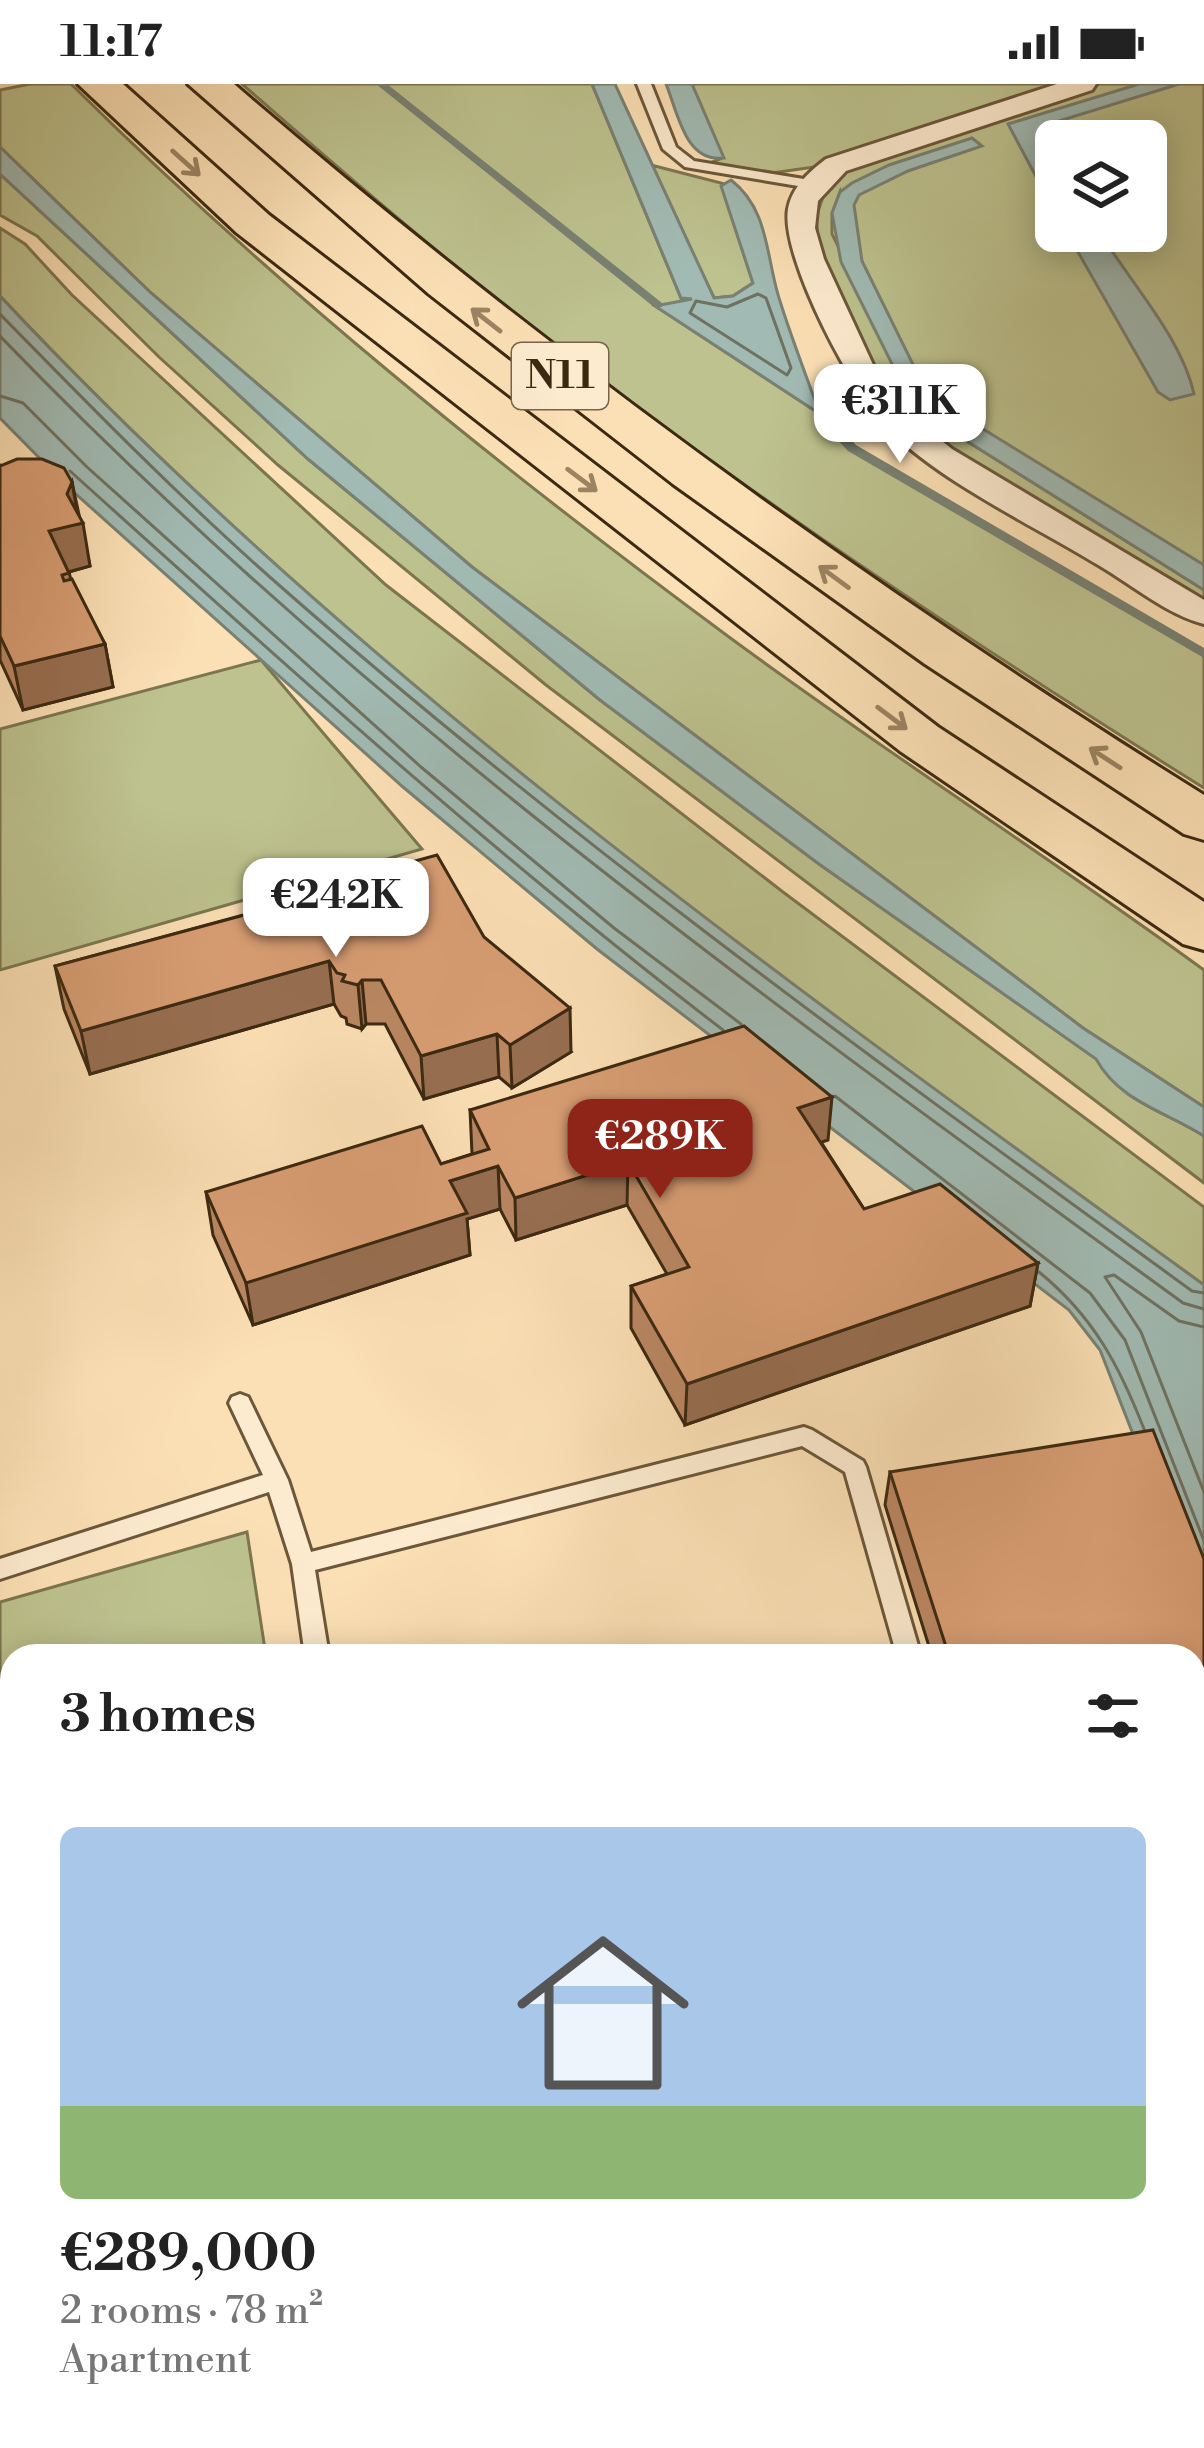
<!DOCTYPE html>
<html lang="en">
<head>
<meta charset="utf-8">
<style>
	:root { --surface:#fff; --page:#f2f2f2; --text:#222; --muted:#767676; --line:#e0e0e0; --accent:#8f2418 }
	body { margin:0; font-family:"Libre Bodoni",serif; background:var(--page); color:var(--text); height:100vh; display:flex; flex-direction:column; font-size:45px; white-space:nowrap }
	* { box-sizing:border-box; margin:0 }
	p { font-size:39px; color:var(--muted) }
	.icon { flex:none; width:66px; height:66px; fill:none; stroke:currentColor; stroke-width:2; stroke-linecap:round; stroke-linejoin:round }
	.map { position:relative; flex:1; overflow:hidden }
	.details { position:absolute; left:0px; top:1560px; width:1206px; height:804px; display:flex; flex-direction:column; background:var(--surface); border-radius:36px 36px 0 0; box-shadow:0 6px 30px #0003 }
	.details>* { flex:none }
	.tools { position:absolute; left:1035px; top:36px; display:grid; gap:24px }
	.tools a { display:grid; place-items:center; width:132px; height:132px; border-radius:18px; background:var(--surface); box-shadow:0 6px 30px #0003; font-size:60px }
	.price { position:absolute; translate:-50% -102px; padding:0 27px; border-radius:24px; background:#fff; color:#222; font-size:39px; line-height:78px; filter:drop-shadow(0 3px 6px #0008) }
	.price::after { content:''; position:absolute; left:50%; top:72px; width:36px; height:27px; margin-left:-18px; background:inherit; clip-path:polygon(0 0,100% 0,50% 100%) }
	.price.selected { background:var(--accent); color:#fff }
	ul { padding:0; list-style:none }
	li { display:grid; align-content:center; gap:24px; height:636px; padding:0 60px }
	li+li { border-top:3px solid var(--line) }
	li span { display:grid; place-items:center; height:372px; border-radius:18px; color:#555 }
	li>.icon { margin-inline-start:auto }
	span .icon { width:216px; height:216px; fill:#fffc; stroke-width:1 }
	li b { font-size:51px }
	h2 { display:flex; justify-content:space-between; align-items:center; height:144px; padding:0 60px; font-size:51px }
	.status { display:flex; justify-content:space-between; align-items:center; height:84px; padding:0 60px; background:var(--surface); direction:ltr }
	.status svg { height:33px; fill:currentColor }
	.map>svg:first-child { display:block }
	.green { fill:#bdc28e; stroke:#7c7650; stroke-width:3; fill-rule:evenodd }
	.water { fill:#a1bbb4; stroke:#798173; stroke-width:3 }
	.lines { fill:none; stroke-linecap:round; stroke-linejoin:round }
	.shore { stroke:#6e7262; stroke-width:3 }
	.stream { fill:#798173; fill-rule:evenodd }
	.service-casing { stroke:#6c573a; stroke-width:6 }
	.minor-casing { stroke:#6c573a; stroke-width:6 }
	.trunk-casing { stroke:#3c2911; stroke-width:6 }
	.service { fill:#fdebcf; fill-rule:evenodd }
	.minor { fill:#fdebcf; fill-rule:evenodd }
	.trunk { fill:#fce0b5; fill-rule:evenodd }
	.wall { fill:#ba8763; stroke:#3c2911; stroke-width:3 }
	.shaded-wall { fill:#976e50; stroke:#3c2911; stroke-width:3 }
	.building { fill:#d89d73; stroke:#3c2911; stroke-width:3 }
	.oneway { stroke:#9c8463 }
	.labels { text-anchor:middle; dominant-baseline:central; stroke-width:12; stroke-linejoin:round; paint-order:stroke }
	.shield { fill:#fdebcf; stroke:#76634a; stroke-width:3 }
	.shield-label { font-size:39px; font-weight:bold; fill:#3c2911 }
</style>
</head>
<body>
<div class="status"><b>11:17</b><svg viewBox="0 0 49 12"><path d="M0 12V9h3v3zM5 12V6h3v6zM10 12V3h3v9zM15 12V0h3v12zM26 1h20v11H26zM47 4h2v5h-2z"/></svg></div>
<div class="map">
<svg width="1204" height="2364" viewBox="0 0 1204 2364">
	<rect width="100%" height="100%" fill="#fce0b5"/>
	<filter id="stains"><feTurbulence type="fractalNoise" baseFrequency=".00167" numOctaves="4"/><feColorMatrix values="0 0 0 0 .2 0 0 0 0 .09 0 0 0 0 .02 0 0 0 .5 -.17"/></filter>
	<radialGradient id="worn" r=".72"><stop offset=".6" stop-color="#630" stop-opacity="0"/><stop offset="1" stop-color="#630" stop-opacity=".3"/></radialGradient>
	<path class="green" d="M30,0H71C275,202 499,383 729,553C885,668 1048,772 1204,886V1023L1083,944L472,483L151,209L0,63V6Z
		M242,0H592L681,214L700,215L657,223L820,330L852,364L1204,570V704C948,544 692,374 457,183C384,124 313,62 242,0Z
		M680,0H1204V491L923,312L854,179L840,108L832,130V150L912,313L930,334L1204,506V522L953,367L903,322L877,292L820,174L816,133L825,107L837,94L814,83L772,89L710,79L720,75ZM1056,57H1146V147H1056Z
		M651,81L725,100L722,103L753,199L733,212L714,214Z
		M0,90L308,375L600,616L819,780L1097,975C1120,1018 1165,1027 1204,1052V1099L546,601L278,381L159,273L37,152L0,131Z
		M0,144L25,160L72,211L386,501L783,808L1204,1123V1201C784,897 356,592 0,212Z
		M261,576L422,765L0,886V645Z
		M247,1448L266,1572H12V1688L0,1690V1518Z
		M1204,1764V2364H0V2174L12,2173V2352H1194V1766Z"/>
	<path class="water" d="M592,0H615L714,214L733,212L753,199L721,102L731,96C769,125 766,173 779,214C791,253 806,291 820,330L655,222L692,215L681,214Z
		M666,0H692L724,74C685,79 678,29 666,0Z
		M1139,0H1179L1046,41L1041,47L1056,78V130L1008,40Z
		M972,54L982,62L908,87L859,111L854,121L862,177L928,311L1204,481V506L930,334L894,284L841,178L832,129L840,108L852,99L889,81Z
		M0,63L151,209L472,483L1083,944L1204,1023V1052C1165,1027 1120,1018 1096,975L819,780L600,616L308,375L0,90Z
		M1066,147H1099C1129,197 1181,252 1194,310L1170,316L1158,308Z
		M0,212C356,592 784,896 1204,1201V1531L1100,1266L1069,1226L597,865L403,703L68,403L0,334Z"/>
	<g class="lines">
		<path class="shore" d="M758,210L766,214L791,284L787,291L690,229L696,217L727,223Z
			M0,230C91,323 182,416 280,502C569,756 881,981 1192,1207L1204,1209
			M0,252C354,620 772,920 1183,1219L1204,1225
			M0,312L23,319L87,383L421,683L614,844L741,940
			M70,387C283,579 495,772 723,946
			M835,1012L1090,1209L1125,1256L1204,1457
			M1039,1188C1093,1232 1119,1281 1144,1345
			M1204,1243L1179,1237L1114,1191L1105,1193L1141,1248L1204,1408"/>
		<path class="stream" d="M376,0H387L662,219V223H654Z
			M820,326L824,327L856,361L1204,564V574L848,367L814,330Z"/>
		<defs>
			<path id="service" d="M637,0H651L676,63L694,77L810,96L817,100L810,104L685,83L663,65Z
				M240,1310L248,1313L288,1396L311,1468L804,1343L812,1346L863,1377L866,1383L921,1572H897L845,1388L802,1362L315,1486L329,1572H305L292,1480L269,1408L0,1495V1475L263,1391L229,1319L232,1313Z
				M12,1729V1751L0,1755V1733Z"/>
			<path id="minor" d="M1057,0H1096L1092,6L846,87L818,117L815,144L824,175L875,285L901,324L952,365L1204,516V540C1168,531 1132,501 1100,482C1033,441 946,401 890,347C855,314 780,173 788,125C792,103 809,88 826,75Z"/>
			<path id="trunk" d="M78,0H123L269,131L938,643L1204,818V866L1183,860L900,667L237,149Z
				M188,0H234C539,263 862,498 1204,711V756L1184,750L925,580L673,400L429,210Z"/>
		</defs>
		<use href="#service" class="service-casing"/>
		<use href="#minor" class="minor-casing"/>
		<use href="#trunk" class="trunk-casing"/>
		<use href="#service" class="service"/>
		<use href="#minor" class="minor"/>
		<use href="#trunk" class="trunk"/>
	</g>
	<path class="wall" d="M0,381L72,398L90,482L69,488L71,496L105,560L113,603L23,626L0,576Z
		M331,800L571,968L512,1004L499,993L424,1015L385,940H366L362,945L347,940L346,934L341,932L334,920L90,990L64,925L55,882L332,807Z
		M470,1026L828,1056L821,1058L864,1125L1038,1179L1030,1222L685,1341L631,1244V1202L667,1190L627,1121L516,1156L500,1125L467,1135L470,1171L253,1241L213,1151L206,1108L441,1080L472,1070Z
		M890,1388L1204,1475V1743L1194,1744V1572H932L885,1421Z"/>
	<path class="shaded-wall" d="M72,398L79,440L83,439L90,482L57,491L49,447Z
		M105,560L113,603L23,626L14,582Z
		M329,877L334,920L90,990L81,947Z
		M362,896L366,940L362,945L358,901Z
		M570,924L571,968L512,1004L510,961Z
		M497,950L499,993L424,1015L421,972Z
		M832,1013L828,1056L795,1067L798,1024Z
		M628,1078L627,1121L516,1156L515,1114Z
		M498,1082L500,1125L467,1135L470,1171L253,1241L246,1199L450,1097Z
		M1038,1179L1030,1222L685,1341L687,1300Z"/>
	<path class="building" d="M17,375H42L64,384L72,398L67,410L83,439L49,447L69,489L62,491L64,497L72,495L105,560L14,582L0,552V382Z
		M437,771L484,853L570,924L510,961L497,950L421,972L381,896H362L358,901L342,897L345,891L337,889L329,877L81,947L55,882L334,807L331,800Z
		M744,942L832,1013L798,1024L864,1125L940,1100L1038,1179L687,1300L631,1202L689,1183L628,1078L515,1114L498,1082L450,1097L467,1129L246,1199L206,1108L422,1042L441,1080L489,1065L470,1026Z
		M1153,1346L1204,1475V1714L1194,1716V1572H949L890,1388Z"/>
	<defs><path id="oneway-shaft" d="M-6 0H5M1.5-3L5.5 0L1.5 3" fill="none" stroke-width="1.6" stroke-linecap="round" stroke-linejoin="round" transform="scale(3)"/></defs>
	<g class="oneway">
		<use href="#oneway-shaft" transform="translate(186 79) rotate(42)"/>
		<use href="#oneway-shaft" transform="translate(486 236) rotate(-142)"/>
		<use href="#oneway-shaft" transform="translate(582 396) rotate(37)"/>
		<use href="#oneway-shaft" transform="translate(834 493) rotate(-144)"/>
		<use href="#oneway-shaft" transform="translate(892 634) rotate(37)"/>
		<use href="#oneway-shaft" transform="translate(1105 674) rotate(-147)"/>
	</g>
	<g class="labels">
		<rect class="shield" x="512" y="259" width="96" height="66" rx="9"/>
		<g class="shield-label">
			<text x="560" y="292">N11</text>
		</g>
	</g>
	<rect width="100%" height="100%" filter="url(#stains)"/>
	<rect width="100%" height="100%" fill="url(#worn)"/>
</svg>
<div class="tools">
<a><svg class="icon" aria-label="layers" viewBox="0 0 24 24"><path d="M12 4l9 5-9 5-9-5zM3 14l9 5 9-5"/></svg></a>
</div>
<b class="price" style="left:900px;top:382px">€311K</b>
<b class="price" style="left:336px;top:876px">€242K</b>
<b class="price selected" style="left:660px;top:1117px">€289K</b>
<section class="details">
<h2>3 homes<svg class="icon" aria-label="filters" viewBox="0 0 24 24"><path d="M4 7h16M4 17h16"/><circle cx="9" cy="7" r="2"/><circle cx="15" cy="17" r="2"/></svg></h2>
<ul>
<li><span style="background:linear-gradient(#a9c7e8 75%,#8fb573 0)"><svg class="icon" aria-label="home" viewBox="0 0 24 24"><path d="M3 11l9-7 9 7M6 9v11h12V9"/></svg></span><div><b>€289,000</b><p>2 rooms · 78 m²</p><p>Apartment</p></div></li>
</ul>
</section>
</div>
</body>
</html>
